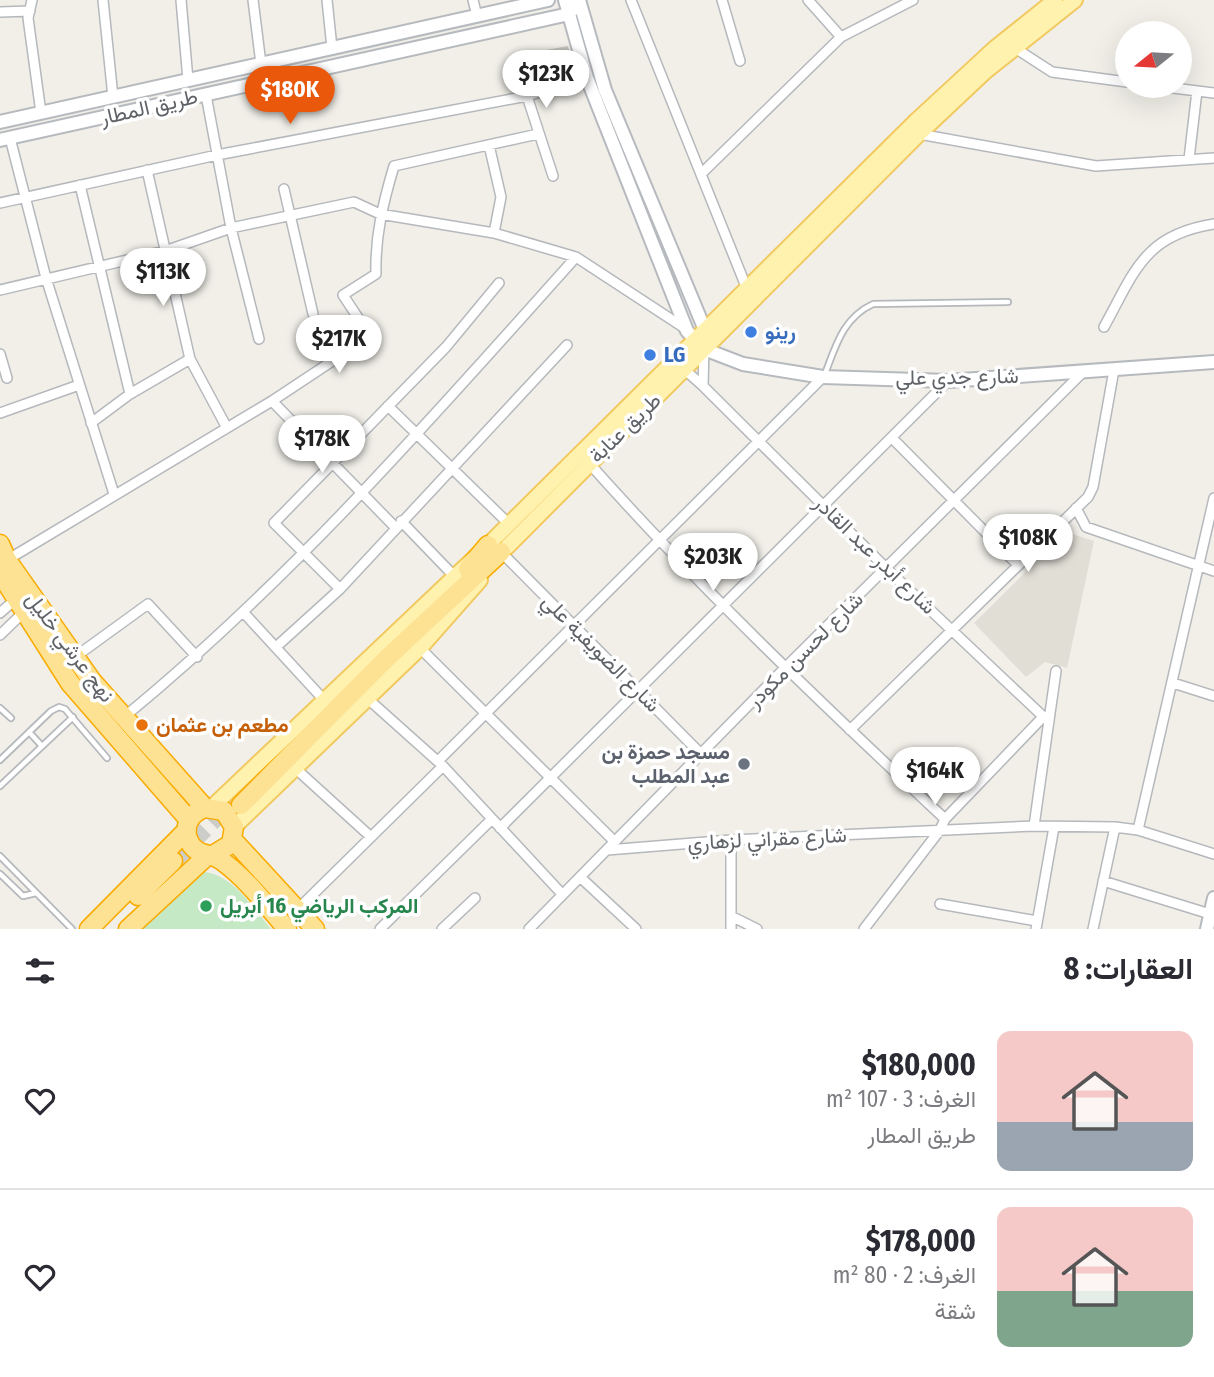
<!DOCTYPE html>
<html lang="ar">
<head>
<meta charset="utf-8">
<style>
	:root { --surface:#fff; --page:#f2f2f3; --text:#2b2b33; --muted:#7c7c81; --line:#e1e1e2; --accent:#ea580c }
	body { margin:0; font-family:"Fira Sans Condensed",Vazirmatn,sans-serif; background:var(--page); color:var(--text); direction:rtl; height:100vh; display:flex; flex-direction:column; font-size:26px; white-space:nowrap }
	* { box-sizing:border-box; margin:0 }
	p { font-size:23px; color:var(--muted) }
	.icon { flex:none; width:38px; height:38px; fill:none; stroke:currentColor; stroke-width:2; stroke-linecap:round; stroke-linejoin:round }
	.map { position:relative; height:929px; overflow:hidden; direction:ltr }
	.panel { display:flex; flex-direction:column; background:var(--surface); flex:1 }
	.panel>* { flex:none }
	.needle { width:46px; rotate:252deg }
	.fabs { position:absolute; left:1115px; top:21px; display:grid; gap:14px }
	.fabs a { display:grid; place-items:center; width:77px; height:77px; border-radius:50%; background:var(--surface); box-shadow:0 7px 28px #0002; font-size:35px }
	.price { position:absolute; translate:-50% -60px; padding:0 16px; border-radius:24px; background:#fff; color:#222; font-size:23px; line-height:46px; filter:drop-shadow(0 2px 4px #0008) }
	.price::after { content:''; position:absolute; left:50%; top:42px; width:21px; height:16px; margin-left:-10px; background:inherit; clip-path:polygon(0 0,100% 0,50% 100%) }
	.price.active { background:var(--accent); color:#fff }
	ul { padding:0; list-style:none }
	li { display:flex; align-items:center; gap:21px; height:175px; padding:0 21px }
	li+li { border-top:2px solid var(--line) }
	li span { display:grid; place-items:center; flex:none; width:196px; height:140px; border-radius:14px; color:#555 }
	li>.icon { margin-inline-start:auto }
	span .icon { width:84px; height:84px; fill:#fffc; stroke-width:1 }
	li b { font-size:30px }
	h2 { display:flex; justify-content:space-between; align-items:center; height:84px; padding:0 21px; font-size:30px }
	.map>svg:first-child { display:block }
	.education { fill:#e1ded6 }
	.green { fill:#c5e8c5 }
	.building { fill:#cccac5 }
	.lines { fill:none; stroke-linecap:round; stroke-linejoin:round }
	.highway-tunnel { stroke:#ccccc8; stroke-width:18; stroke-dasharray:18 9; stroke-linecap:butt }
	.lane-casing { stroke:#b5b8bc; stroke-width:8 }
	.street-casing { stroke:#b5b8bc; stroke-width:12 }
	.secondary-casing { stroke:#b6babf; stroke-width:16 }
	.primary-casing { stroke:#f2c960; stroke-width:18 }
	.highway-casing { stroke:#f9ab00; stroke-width:21 }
	.lane { stroke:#fff; stroke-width:4.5 }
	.street { stroke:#fff; stroke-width:9 }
	.secondary { stroke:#fff; stroke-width:12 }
	.primary { stroke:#fff2af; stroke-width:14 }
	.highway { stroke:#fde293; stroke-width:18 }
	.shop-dot { fill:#3f7fe0; stroke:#fff; stroke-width:2.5 }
	.food-dot { fill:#e8710a; stroke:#fff; stroke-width:2.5 }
	.worship-dot { fill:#6b7280; stroke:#fff; stroke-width:2.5 }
	.leisure-dot { fill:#2e9e5b; stroke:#fff; stroke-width:2.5 }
	.labels { text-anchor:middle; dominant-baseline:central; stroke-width:7; stroke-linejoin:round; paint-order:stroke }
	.street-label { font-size:21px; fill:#5f6368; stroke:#fff }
	.shop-label { font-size:21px; font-weight:bold; fill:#366cbe; stroke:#fff; text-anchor:start }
	.food-label { font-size:21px; font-weight:bold; fill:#c56008; stroke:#fff; text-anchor:start }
	.worship-label { font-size:21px; font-weight:bold; fill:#5b616d; stroke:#fff; text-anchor:end }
	.leisure-label { font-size:21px; font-weight:bold; fill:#27864d; stroke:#fff; text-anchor:start }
</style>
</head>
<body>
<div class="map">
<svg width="1214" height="929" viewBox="0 0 1214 929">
	<rect width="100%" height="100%" fill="#f1efe8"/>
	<path class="education" d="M1066,532L1094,541L1067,668L1045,662L1026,677L974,623Z"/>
	<path class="green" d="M205,872C234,876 253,908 271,929H138L194,877Z"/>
	<path class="building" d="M568,46L574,68L547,73L541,51Z"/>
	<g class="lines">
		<path class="highway-tunnel" d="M173,861L234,799"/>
		<defs>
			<path id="lane" d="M825,374C836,345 843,318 873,304L1008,302
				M0,708L11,718
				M29,732L42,746
				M0,760L51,711L59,707L65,709L107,758
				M0,786L73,717
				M0,856L72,929
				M0,874L23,896L36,893"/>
			<path id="street" d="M32,0L28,18L41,113
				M103,0L113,97
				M181,0L188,80
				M253,0L261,64
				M327,0L332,48
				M473,0L477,16
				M631,0L747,289
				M722,0L740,61
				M808,0L841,37
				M0,12L30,11
				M1015,48L1052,72L1127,82
				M1157,86L1214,93
				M206,95L231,228L259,339
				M527,96L553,176
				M919,134L1096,166L1214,158
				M10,138L46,278L114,494
				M489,145L501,197L494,233
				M1189,159L1197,91
				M147,170L190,359L227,428
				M701,174L841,37L913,0
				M80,185L130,394
				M284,189L313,314
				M0,203L217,155L527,96L587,78
				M0,290L165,251L231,228L354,202L380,214L494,233L576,257L686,329
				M1104,327C1135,271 1144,235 1214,224
				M0,354L7,378
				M685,370L703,386L704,349
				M703,386L888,570L1049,722
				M272,401L395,527
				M388,406L509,524
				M0,413L79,385
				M91,423L130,394L190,359
				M892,438L1017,564
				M589,463C701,589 822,704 945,819
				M1076,508L1086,527L1214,571
				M401,521L455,577
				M501,552L701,754
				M7,560L272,401L370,336L343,295L376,274C375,236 383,203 394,166L538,134
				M340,589L274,523L446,347L499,283
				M0,613L17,598
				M244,613L324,700
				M0,635L26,610
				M276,647L340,589L567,345
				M420,648L614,841
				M75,657L148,604L197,657
				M1173,683L1214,696
				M368,699L443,766L562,894
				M124,717C291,580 432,418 576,257
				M850,730L1088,497L1093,487L1114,370
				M438,761L823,377
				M295,768L371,837
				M1034,826L1056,671
				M500,828L948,381
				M1138,830L1214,498
				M731,840V929
				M607,850L731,840L1034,826L1115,827L1138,830L1214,854
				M580,877L636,929
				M1103,881L1210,914
				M940,904L1037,921
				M298,909L443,766
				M731,916L757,929
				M380,929L491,820
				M442,929L475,898
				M529,929L784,669L1083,372
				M864,929L940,830L945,819L1043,717
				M1036,929L1054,827
				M1093,929L1115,827"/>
			<path id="secondary" d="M565,0L587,78L687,331L704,349L743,364L823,377L948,381L1214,362
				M579,0L605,90L705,330L704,339
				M0,122L548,0
				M0,140L569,14L579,2L574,0
				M1207,929L1214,898"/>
			<path id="primary" d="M496,558L919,134L986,71L1075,0
				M212,807L488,545L917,120L995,48L1055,0
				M234,827L420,648L480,580"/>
			<path id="highway" d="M0,544L7,560L92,681L205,808
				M468,569L488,545
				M0,573L70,683L189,820
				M241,805L388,657L501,552
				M233,840L315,929
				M213,855L231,844L234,827L224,811L205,808C190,813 181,828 190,843C197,856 212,853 222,861C247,879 267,906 287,929
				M138,896L173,861
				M89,929L187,830
				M128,929L208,855"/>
		</defs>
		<use href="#lane" class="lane-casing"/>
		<use href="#street" class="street-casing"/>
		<use href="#secondary" class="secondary-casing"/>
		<use href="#primary" class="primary-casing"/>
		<use href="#highway" class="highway-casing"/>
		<use href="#lane" class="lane"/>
		<use href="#street" class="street"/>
		<use href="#secondary" class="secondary"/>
		<use href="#primary" class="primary"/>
		<use href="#highway" class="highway"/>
	</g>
	<g class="shop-dot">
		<circle cx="751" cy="332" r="7"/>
		<circle cx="650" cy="355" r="7"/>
	</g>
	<circle class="food-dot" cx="142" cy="725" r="7"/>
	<circle class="worship-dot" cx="744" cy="764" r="7"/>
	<circle class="leisure-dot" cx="206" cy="906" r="7"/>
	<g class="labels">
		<g class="street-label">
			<text transform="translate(149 107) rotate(-13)">طريق المطار</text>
			<text transform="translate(957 377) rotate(-1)">شارع جدي علي</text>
			<text transform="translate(625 428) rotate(-44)">طريق عنابة</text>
			<text transform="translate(875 555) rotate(44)">شارع أبدر عبد القادر</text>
			<text transform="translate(70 647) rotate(53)">نهج عرشي خليل</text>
			<text transform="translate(805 650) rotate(-45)">شارع لحسن مكودر</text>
			<text transform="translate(601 653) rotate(45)">شارع الضويفية علي</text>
			<text transform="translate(767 839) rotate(-3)">شارع مقراني لزهاري</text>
		</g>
		<g class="shop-label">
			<text x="765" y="332">رينو</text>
			<text x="664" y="355">LG</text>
		</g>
		<g class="food-label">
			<text x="156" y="725">مطعم بن عثمان</text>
		</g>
		<g class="worship-label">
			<text x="730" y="752">مسجد حمزة بن<tspan x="730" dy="24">عبد المطلب</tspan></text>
		</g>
		<g class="leisure-label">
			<text x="220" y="906">المركب الرياضي 16 أبريل</text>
		</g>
	</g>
</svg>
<div class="fabs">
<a><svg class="needle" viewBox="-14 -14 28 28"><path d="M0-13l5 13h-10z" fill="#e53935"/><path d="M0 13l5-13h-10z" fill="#7c7c81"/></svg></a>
</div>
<b class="price" style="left:546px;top:110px">$123K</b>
<b class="price active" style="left:290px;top:126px">$180K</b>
<b class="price" style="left:163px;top:308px">$113K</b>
<b class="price" style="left:339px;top:375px">$217K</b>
<b class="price" style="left:322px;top:475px">$178K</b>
<b class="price" style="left:1028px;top:574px">$108K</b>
<b class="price" style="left:713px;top:593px">$203K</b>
<b class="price" style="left:935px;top:807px">$164K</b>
</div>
<section class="panel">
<h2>العقارات: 8<svg class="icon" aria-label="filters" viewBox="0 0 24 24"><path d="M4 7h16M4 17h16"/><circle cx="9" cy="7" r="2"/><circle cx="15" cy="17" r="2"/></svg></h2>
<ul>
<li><span style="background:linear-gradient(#f6c9c9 65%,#9aa5b1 0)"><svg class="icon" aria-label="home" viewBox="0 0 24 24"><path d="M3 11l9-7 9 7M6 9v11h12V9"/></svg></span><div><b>$180,000</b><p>الغرف: 3 · 107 m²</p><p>طريق المطار</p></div><svg class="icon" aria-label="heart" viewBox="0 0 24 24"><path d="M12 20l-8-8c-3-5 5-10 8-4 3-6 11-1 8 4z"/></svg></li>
<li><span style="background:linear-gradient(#f6c9c9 60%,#7fa58c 0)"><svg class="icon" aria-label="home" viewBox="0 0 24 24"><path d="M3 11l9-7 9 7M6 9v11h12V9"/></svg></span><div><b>$178,000</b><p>الغرف: 2 · 80 m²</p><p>شقة</p></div><svg class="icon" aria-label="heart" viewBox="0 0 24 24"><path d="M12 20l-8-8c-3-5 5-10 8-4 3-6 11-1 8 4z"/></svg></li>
</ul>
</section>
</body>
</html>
